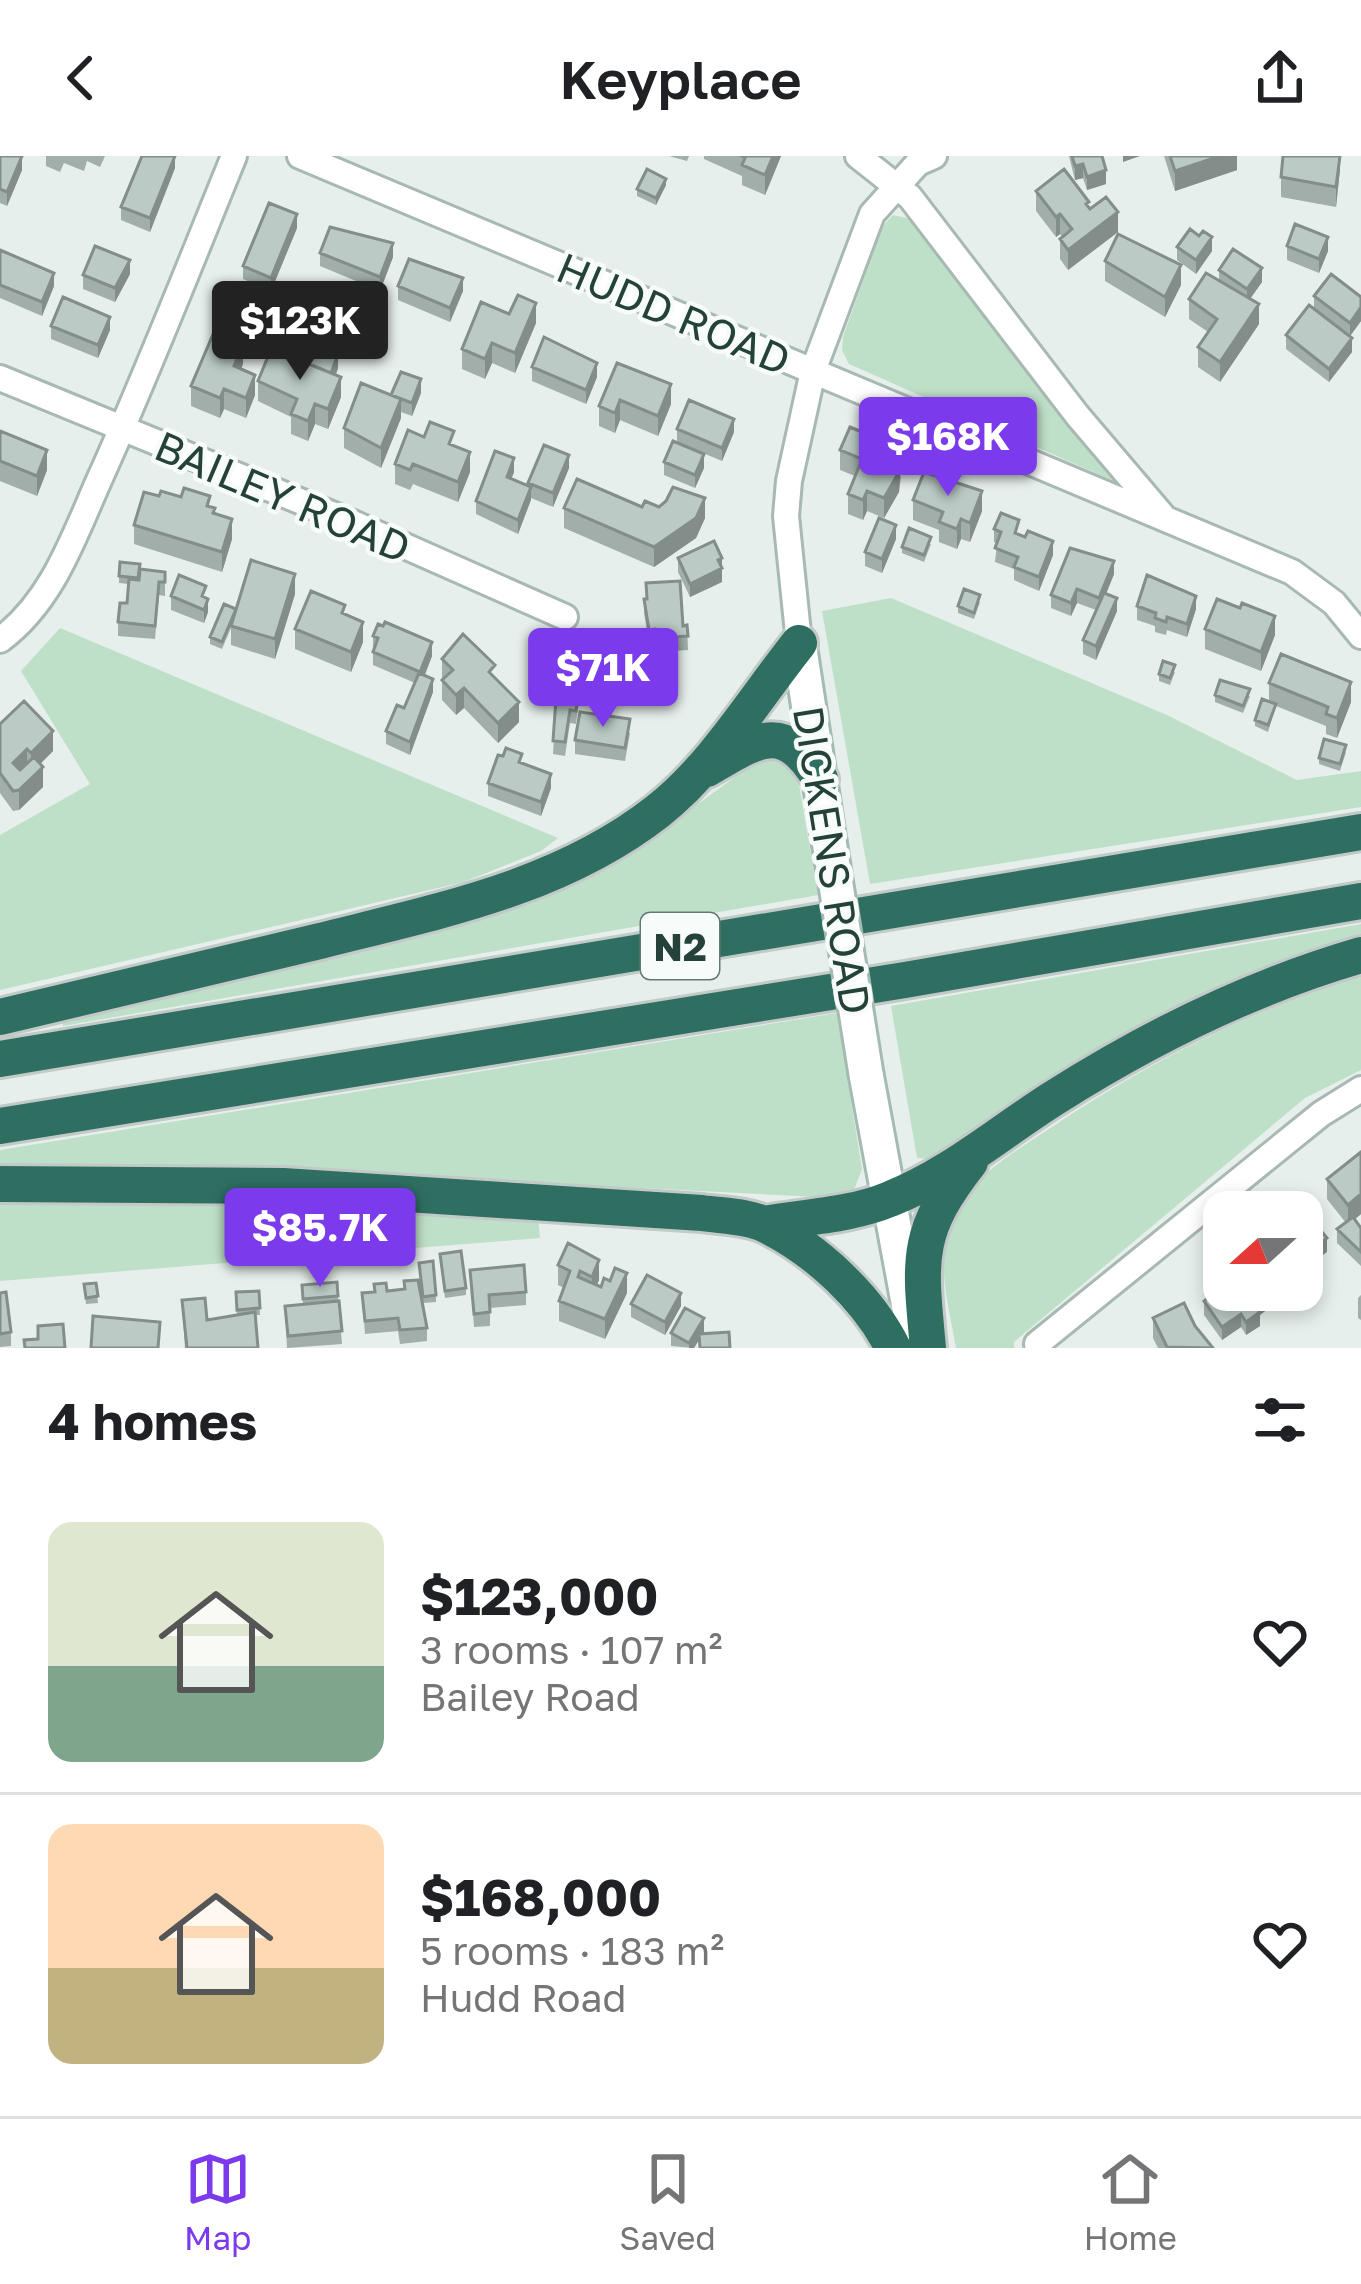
<!DOCTYPE html>
<html lang="en">
<head>
<meta charset="utf-8">
<style>
	:root { --surface:#fff; --page:#f6f6f6; --text:#202124; --muted:#757577; --line:#e0e0e0; --accent:#7c3aed }
	body { margin:0; font-family:"Golos Text",sans-serif; background:var(--page); color:var(--text); height:100vh; display:flex; flex-direction:column; font-size:45px; white-space:nowrap }
	* { box-sizing:border-box; margin:0 }
	p { font-size:39px; color:var(--muted) }
	.icon { flex:none; width:66px; height:66px; fill:none; stroke:currentColor; stroke-width:2; stroke-linecap:round; stroke-linejoin:round }
	.map { position:relative; height:1192px; overflow:hidden }
	.sheet { display:flex; flex-direction:column; background:var(--surface); flex:1 }
	.sheet>* { flex:none }
	.needle { width:78px; rotate:249deg }
	.buttons { position:absolute; left:1203px; top:1035px; display:grid; gap:24px }
	.buttons a { display:grid; place-items:center; width:120px; height:120px; border-radius:24px; background:var(--surface); box-shadow:0 6px 18px #0003; font-size:60px }
	.price { position:absolute; translate:-50% -102px; padding:0 27px; border-radius:12px; background:var(--accent); color:#fff; font-size:39px; line-height:78px; filter:drop-shadow(0 3px 6px #0008) }
	.price::after { content:''; position:absolute; left:50%; top:72px; width:36px; height:27px; margin-left:-18px; background:inherit; clip-path:polygon(0 0,100% 0,50% 100%) }
	.price.on { background:#222; color:#fff }
	ul { padding:0; list-style:none }
	li { display:flex; align-items:center; gap:36px; height:300px; padding:0 48px }
	li+li { border-top:3px solid var(--line) }
	li span { display:grid; place-items:center; flex:none; width:336px; height:240px; border-radius:24px; color:#555 }
	li>.icon { margin-inline-start:auto }
	span .icon { width:144px; height:144px; fill:#fffc; stroke-width:1 }
	li b { font-size:51px }
	h2 { display:flex; justify-content:space-between; align-items:center; height:144px; padding:0 48px; font-size:51px }
	header { display:flex; justify-content:space-between; align-items:center; height:156px; padding:0 48px; background:var(--surface); font-size:54px; font-weight:600 }
	.dock { display:flex; justify-content:space-around; align-items:center; height:168px; border-top:3px solid var(--line); background:var(--surface); font-size:33px; color:var(--muted) }
	.dock a { display:grid; justify-items:center; gap:6px }
	.dock .on { color:var(--accent) }
	.map>svg:first-child { display:block }
	.green { fill:#bfe0c8 }
	.lines { fill:none; stroke-linecap:round; stroke-linejoin:round }
	.street-casing { stroke:#a8b8b2; stroke-width:30 }
	.secondary-casing { stroke:#a4bbb3; stroke-width:39 }
	.highway-casing { stroke:#c2cac8; stroke-width:42 }
	.street { stroke:#fff; stroke-width:24 }
	.secondary { stroke:#fff; stroke-width:33 }
	.highway { stroke:#2f6f62; stroke-width:36 }
	.secondary-bridge-casing { stroke:#a4bbb3; stroke-width:39; stroke-linecap:butt }
	.secondary-bridge { stroke:#fff; stroke-width:33 }
	.wall { fill:#a1aea9 }
	.shaded-wall { fill:#838d89 }
	.building { fill:#bbcac4; stroke:#838d89; stroke-width:3 }
	.labels { text-anchor:middle; dominant-baseline:central; stroke-width:9; stroke-linejoin:round; paint-order:stroke }
	.shield { fill:#f7fbf9; stroke:#637a73; stroke-width:3 }
	.shield-label { font-size:39px; font-weight:bold; fill:#24423a }
	.street-label { font-size:42px; fill:#24423a; stroke:#f7fbf9 }
</style>
</head>
<body>
<header><svg class="icon" aria-label="back" viewBox="0 0 24 24"><path d="M15 5l-7 7 7 7"/></svg>Keyplace<svg class="icon" aria-label="share" viewBox="0 0 24 24"><path d="M12 15V3M7 8l5-5 5 5M5 13v7h14v-7"/></svg></header>
<div class="map">
<svg width="1361" height="1192" viewBox="0 0 1361 1192">
	<rect width="100%" height="100%" fill="#e6efeb"/>
	<path class="green" d="M893,59L911,63L1120,328L849,208L842,194L843,181L882,71Z
		M891,442L1167,559L1297,624L1361,615V651L870,728L822,455Z
		M60,472L558,682L541,695L464,726L0,834V679L90,628L21,515Z
		M768,597L796,611L818,739L63,870L62,863L466,767L536,743L633,695Z
		M1361,768V779C1197,824 1079,901 942,997L931,1003L917,1002L891,850Z
		M1361,820V914L1305,942L1014,1186V1192H956C949,1150 935,1107 951,1066C970,1021 1011,998 1049,973C1146,907 1249,855 1361,820Z
		M837,857L862,1013L854,1034L835,1042L289,1014L123,1008H0V994Z
		M0,1044H146L538,1060L540,1082L0,1125Z"/>
	<g class="lines">
		<defs>
			<path id="street" d="M300,0L1292,416L1334,447L1361,480
				M858,0L910,41L1077,259L1162,359
				M0,222L346,364L565,461
				M0,484C53,445 74,380 100,322C148,216 190,108 234,0
				M799,487L786,360L789,325L813,215L872,58L918,7L934,0
				M1037,1188L1321,958L1361,933"/>
			<path id="secondary" d="M799,487L829,685
				M866,918L913,1173"/>
			<path id="highway" d="M707,613C758,583 784,563 820,623
				M0,861C107,835 214,811 320,785C438,755 560,732 658,655C714,611 755,542 799,487
				M0,903L1361,676
				M0,970L905,824L1361,745
				M0,1028L283,1030L702,1057C722,1060 749,1060 766,1069C817,1094 868,1142 893,1192
				M764,1068C805,1061 852,1059 890,1043C951,1019 1000,976 1054,942C1150,881 1251,831 1361,799
				M928,1192C920,1105 914,1077 970,1006"/>
		</defs>
		<use href="#street" class="street-casing"/>
		<use href="#secondary" class="secondary-casing"/>
		<use href="#highway" class="highway-casing"/>
		<use href="#street" class="street"/>
		<use href="#secondary" class="secondary"/>
		<use href="#highway" class="highway"/>
		<defs>
			<path id="secondary-bridge" d="M829,685L866,918"/>
		</defs>
		<use href="#secondary-bridge" class="secondary-bridge-casing"/>
		<use href="#secondary-bridge" class="secondary-bridge"/>
	</g>
	<path class="wall" d="M0,0L22,14L7,50L0,47Z
		M46,0H105L100,11L87,5L84,15L64,7L60,16L46,10Z
		M669,0H689L687,5Z
		M704,0H781L765,39L742,29V20L704,3Z
		M1069,0H1102L1106,28L1087,34L1083,22L1075,24Z
		M1164,0H1237V14L1175,35Z
		M175,12L150,76L121,64V51Z
		M1340,13L1336,51L1281,41V21Z
		M666,29L656,49L637,40V33Z
		M1036,35L1089,52L1118,76L1068,114L1060,103V83L1062,81L1060,78L1056,81L1036,55Z
		M297,72L271,135L243,123V110Z
		M1287,90L1328,95L1319,117L1287,104Z
		M1177,91L1212,95L1196,118L1177,104Z
		M0,94L54,130L42,160L0,142Z
		M320,97L393,101L380,135L320,110Z
		M1105,105L1181,129L1165,161L1105,125Z
		M1219,114L1262,126L1250,143L1259,168L1220,226L1198,211V191L1208,176L1189,163V143L1219,125Z
		M130,118L115,146L83,133V119Z
		M398,130L463,135L450,166L398,144Z
		M1314,140L1361,141V165L1350,180L1352,196L1329,226L1286,193V179L1314,153Z
		M509,158L536,167L515,217L492,207L485,223L462,213V193Z
		M51,170L110,174L98,202L51,183Z
		M617,207L671,248L658,280L620,264L615,277L599,270V250Z
		M243,208L241,213L255,239L246,262L224,253L220,262L191,250V230Z
		M309,208L338,212L336,219L341,241L328,273L315,268L308,285L291,278V261L258,245V225Z
		M532,211L597,221L586,248L532,225Z
		M421,237L412,260L401,256V262L381,312L344,292V272L391,239Z
		M677,273L734,276L722,305L677,286Z
		M0,275L47,314L37,340L0,325Z
		M424,281L454,290L470,316L458,346L413,328L410,334L395,328V308Z
		M840,294L888,296L901,321L899,336L884,362L867,355L863,364L848,358V338L855,320L840,314Z
		M664,306L704,312L695,332L664,319Z
		M569,312L553,351L531,342L518,378L476,358V345L514,316L511,323L528,330V327Z
		M159,340L210,350L232,383L222,416L134,388V369Z
		M913,344L982,355L970,386L961,383L957,393L939,386V374L913,364Z
		M659,351L705,362L696,382L654,411L564,372V352Z
		M994,373L1019,378L1053,399L1039,435L1014,424V413L995,406L997,387L994,386Z
		M896,383L882,417L865,410V396Z
		M931,388L924,406L902,397V391Z
		M678,402H722V426L690,441L678,416Z
		M140,408L139,424L165,416V440L159,439L155,483L118,480V466L127,447L129,428L119,427V420Z
		M1114,418L1106,438L1117,455L1096,504L1083,498V484L1096,454L1077,447L1071,460L1051,452V439Z
		M295,438L275,503L231,489V472L222,493L210,488V481L236,454Z
		M171,440L206,442L208,456L204,467L171,454Z
		M644,443L683,470L687,469L688,494L656,496L655,486L649,487L644,457Z
		M980,446L974,463L958,457V450Z
		M1137,450L1196,453L1187,481L1167,474L1166,479L1155,476V470L1137,464Z
		M295,473L363,486L351,516L295,493Z
		M1205,473L1275,479L1261,515L1205,493Z
		M373,480L432,500L425,519L433,536L410,599L386,588V575L404,552L415,527L373,509Z
		M442,503L519,566L498,587L464,552L456,559L442,544Z
		M1175,516L1170,529L1159,525V518Z
		M1269,527L1351,546L1337,582L1326,578V570L1276,550L1268,576L1255,570V564L1269,545Z
		M557,528L579,545L576,568L570,567L565,600L553,598Z
		M1215,539L1250,540L1243,557L1215,546Z
		M0,568L53,595L40,608L43,631L19,654L13,655L0,637Z
		M630,577L625,605L575,598V584Z
		M1346,596L1340,615L1319,608V602Z
		M522,607L551,632L541,660L488,640V627Z
		M1361,975V1058L1355,1063L1361,1072V1110L1337,1087V1073L1346,1067L1327,1043V1023L1361,997Z
		M568,1087L599,1124L597,1129L627,1137L605,1183L559,1165V1145L564,1132L558,1129V1109Z
		M440,1104L466,1132V1139L445,1142Z
		M419,1114L436,1139V1146L423,1147Z
		M470,1114L526,1136V1149L490,1152V1170L474,1171Z
		M96,1127L98,1147L86,1148L84,1128Z
		M302,1129L338,1140L342,1188L287,1192L285,1150L303,1148Z
		M259,1135L260,1159H255L258,1192H185L182,1144L207,1164L237,1159L236,1136Z
		M387,1135L427,1172V1185L400,1188L398,1175L365,1178L362,1137Z
		M0,1137L11,1176V1190L0,1191Z
		M1361,1139V1164L1358,1162V1142Z
		M1204,1145L1270,1151L1260,1159V1170L1246,1179L1241,1171L1222,1184L1204,1159Z
		M631,1148L681,1150L665,1179L631,1161Z
		M1153,1162L1195,1170L1213,1192H1158L1153,1182Z
		M704,1176L702,1178L730,1192H699V1183L694,1192L671,1190V1177Z"/>
	<path class="shaded-wall" d="M22,0V14L7,50V36Z
		M175,0V12L150,76V62Z
		M773,0H781L765,39V19Z
		M1123,0H1140L1123,6Z
		M1220,0H1237V14L1175,35V15Z
		M1340,0V13L1336,51V31Z
		M1083,8V22L1075,24V10Z
		M1106,14V28L1087,34V21Z
		M666,23V29L656,49V42Z
		M1118,56V76L1068,114V94Z
		M297,58V72L271,135V122Z
		M1060,58V78L1056,81V61Z
		M1212,81V95L1196,118V104Z
		M1328,81V95L1319,117V103Z
		M393,87V101L380,135V121Z
		M130,104V118L115,146V132Z
		M1181,109V129L1165,161V141Z
		M1262,112V126L1247,147V133Z
		M54,117V130L42,160V146Z
		M463,122V135L450,166V152Z
		M536,147V167L515,217V197Z
		M1259,148V168L1220,226V206Z
		M1361,151V165L1350,180V167Z
		M110,161V174L98,202V189Z
		M1352,182V196L1329,226V213Z
		M492,187V207L485,223V203Z
		M243,188V208L234,230V210Z
		M338,198V212L330,234V220Z
		M597,207V221L586,248V234Z
		M255,219V239L246,262V242Z
		M341,221V241L328,273V253Z
		M421,223V237L412,260V247Z
		M671,228V248L658,280V260Z
		M224,233V253L220,262V242Z
		M401,243V262L381,312V292Z
		M620,244V264L615,277V257Z
		M315,248V268L308,285V265Z
		M734,263V276L722,305V292Z
		M47,294V314L37,340V320Z
		M470,296V316L458,346V326Z
		M704,298V312L695,332V319Z
		M569,299V312L553,351V337Z
		M901,301L899,336L884,362V342Z
		M514,302V316L507,334V321Z
		M531,331V344L518,378V364Z
		M867,335V355L863,364V344Z
		M982,335V355L970,386V367Z
		M705,342V362L696,382L654,411V391Z
		M232,363V383L222,416V396Z
		M961,363V383L957,393V373Z
		M896,369V383L882,417V403Z
		M1053,385V399L1039,435V421Z
		M722,402V426L690,441V428Z
		M1114,405V418L1099,455V442Z
		M295,418V438L275,503V483Z
		M1077,433V447L1071,460V447Z
		M1196,440V453L1187,481V468Z
		M1117,442V455L1096,504V490Z
		M208,443V456L204,467V454Z
		M1275,460V479L1261,515V496Z
		M363,466V486L351,516V496Z
		M432,486V500L420,530V516Z
		M433,523V536L410,599V586Z
		M1351,526V546L1337,582V562Z
		M464,532V552L456,559V539Z
		M519,546V566L498,587V567Z
		M53,575V595L31,617V597Z
		M27,593V613L13,627V607Z
		M43,611V631L19,654V634Z
		M551,618V632L541,660V646Z
		M1361,1038V1058L1348,1069V1049Z
		M1327,1082V1096L1302,1115V1102Z
		M599,1104V1124L592,1141V1121Z
		M627,1117V1137L605,1183V1163Z
		M681,1137V1150L665,1179V1166Z
		M1270,1138V1151L1260,1159V1170L1246,1179V1166L1254,1149Z
		M1241,1158V1171L1222,1184V1171Z
		M704,1162V1176L694,1192H689V1187Z"/>
	<path class="building" d="M0,0H22L7,36L0,33Z
		M142,0H175L150,62L121,51Z
		M742,0H773L765,19L742,9L745,2Z
		M1072,0H1102L1106,14L1087,21L1083,8L1075,10Z
		M1170,0H1220L1175,15Z
		M1283,0H1340L1336,31L1281,21Z
		M647,13L666,23L656,42L637,33Z
		M1064,13L1089,46L1086,48L1090,53L1106,41L1118,56L1068,94L1060,83L1072,73L1060,58L1056,61L1036,35Z
		M269,47L297,58L271,122L243,110Z
		M1295,68L1328,81L1319,103L1287,90Z
		M330,71L393,87L380,121L320,97Z
		M1190,73L1199,80L1203,75L1212,81L1196,104L1177,91Z
		M1118,78L1181,109L1165,141L1105,105Z
		M95,90L130,104L115,132L83,119Z
		M1233,93L1262,112L1247,133L1219,114Z
		M0,94L54,117L42,146L0,129Z
		M409,103L463,122L450,152L398,130Z
		M1206,117L1259,148L1220,206L1198,191L1217,163L1189,143Z
		M1331,118L1361,141V151L1350,167L1314,140Z
		M518,139L536,147L515,197L492,187L485,203L462,193L481,146L509,158Z
		M63,141L110,161L98,189L51,170Z
		M1309,149L1352,182L1329,213L1286,179Z
		M214,176L243,188L234,210L255,219L246,242L224,233L220,242L191,230Z
		M544,181L597,207L586,234L532,211Z
		M316,189L338,198L331,217L309,208Z
		M271,193L341,221L328,253L315,248L308,265L291,258L297,243L258,225Z
		M617,207L671,228L658,260L620,244L615,257L599,250Z
		M401,216L421,223L412,247L391,239Z
		M361,227L401,243L381,292L344,272Z
		M689,244L734,263L722,292L677,273Z
		M430,266L454,275L449,288L470,296L458,326L413,308L410,314L395,308L408,274L424,281Z
		M850,271L888,287L885,294L901,301L896,314L899,316L884,342L867,335L863,344L848,338L862,303L840,294Z
		M0,275L47,294L37,320L0,305Z
		M673,285L704,298L695,319L664,306Z
		M544,289L569,299L553,337L528,327Z
		M495,295L514,302L507,321L531,331L518,364L476,345Z
		M924,316L982,335L970,367L961,363L957,373L939,366L943,356L913,344Z
		M577,323L642,351L645,345L659,351L666,345L673,331L705,342L696,362L654,391L564,352Z
		M184,332L210,340L207,350L215,352L213,357L232,363L222,396L134,369L144,336L159,340L161,335L181,341Z
		M1001,357L1019,364L1015,377L1025,381L1028,375L1053,385L1039,421L1014,411L1018,401L995,392L1001,376L994,373Z
		M879,362L896,369L882,403L865,396Z
		M909,372L931,381L924,399L902,391Z
		M714,385L722,402L718,404L722,412L690,428L678,402Z
		M1070,392L1114,405L1099,442L1077,433L1071,447L1051,439Z
		M251,404L295,418L275,483L231,470Z
		M120,406L140,408L138,422L119,420Z
		M140,413L165,416V426H159L155,470L118,466L120,447H127L129,423L139,424Z
		M179,419L206,430L202,440L208,443L204,454L171,440Z
		M1147,419L1196,440L1187,468L1167,461L1166,466L1155,462L1156,457L1137,450Z
		M680,425L683,470L687,469L688,480L656,482L655,473L649,474L644,443H647L646,427Z
		M964,433L980,439L974,457L958,450Z
		M311,435L345,449L342,457L363,466L351,496L295,473Z
		M1104,437L1117,442L1096,490L1083,484Z
		M1217,443L1240,452L1242,447L1275,460L1261,496L1205,473Z
		M224,448L236,453L222,486L210,481Z
		M385,466L432,486L420,516L373,496L378,482L373,480L378,468L383,470Z
		M463,478L495,509L489,516L519,546L498,567L464,532L456,539L442,524L453,514L442,503Z
		M1281,498L1351,526L1337,562L1326,558L1328,551L1269,527Z
		M1163,505L1175,509L1170,522L1159,518Z
		M419,517L433,523L410,586L386,575L397,549L404,552Z
		M1220,524L1250,533L1243,550L1215,539Z
		M557,528L579,532L576,555L570,554L565,586L553,585Z
		M1262,543L1276,548L1268,569L1255,564Z
		M24,545L53,575L31,597L27,593L13,607L20,614L34,601L43,611L19,634L13,635L0,617V568Z
		M580,556L630,563L625,592L575,584Z
		M1324,583L1346,589L1340,608L1319,602Z
		M506,592L522,598L519,606L551,618L541,646L488,627L498,599L503,600Z
		M1361,996V1038L1348,1049L1327,1023Z
		M1308,1059L1327,1082L1302,1102V1063Z
		M1353,1061L1361,1072V1096L1337,1073Z
		M568,1087L599,1104L592,1121L580,1115L578,1121L601,1131L604,1122L610,1125L615,1112L627,1117L605,1163L559,1145L570,1115L558,1109Z
		M461,1095L466,1132L445,1135L440,1098Z
		M433,1105L436,1139L423,1141L419,1107Z
		M524,1109L526,1136L489,1139L490,1156L474,1158L470,1114Z
		M647,1119L681,1137L665,1166L631,1148Z
		M418,1124L427,1172L400,1174L398,1162L365,1165L362,1137L375,1136L374,1128L386,1127L387,1135L405,1133L404,1125Z
		M337,1126L338,1140L303,1143L302,1129Z
		M96,1127L98,1140L86,1142L84,1128Z
		M1224,1130V1134H1267L1270,1138L1254,1149L1260,1156L1246,1166L1241,1158L1222,1171L1204,1145Z
		M259,1135L260,1152L237,1154L236,1136Z
		M6,1136L11,1176L0,1178V1137Z
		M205,1142L207,1164L255,1156L258,1192H187L182,1144Z
		M339,1145L342,1175L288,1180L285,1150Z
		M1184,1147L1195,1170L1213,1192L1167,1191L1153,1162Z
		M685,1152L704,1162L689,1187L671,1177Z
		M93,1160L160,1166L158,1192H91Z
		M63,1168L65,1192H25L24,1184L38,1183V1170Z
		M729,1176L730,1192H700L699,1178Z"/>
	<g class="labels">
		<rect class="shield" x="641" y="757" width="78" height="66" rx="9"/>
		<g class="shield-label">
			<text x="680" y="790">N2</text>
		</g>
		<g class="street-label">
			<text transform="translate(674 157) rotate(23)">HUDD ROAD</text>
			<text transform="translate(283 340) rotate(23)">BAILEY ROAD</text>
			<text transform="translate(833 704) rotate(81)">DICKENS ROAD</text>
		</g>
	</g>
</svg>
<div class="buttons">
<a><svg class="needle" viewBox="-14 -14 28 28"><path d="M0-13l5 13h-10z" fill="#e53935"/><path d="M0 13l5-13h-10z" fill="#757577"/></svg></a>
</div>
<b class="price on" style="left:300px;top:227px">$123K</b>
<b class="price" style="left:948px;top:343px">$168K</b>
<b class="price" style="left:603px;top:574px">$71K</b>
<b class="price" style="left:320px;top:1134px">$85.7K</b>
</div>
<section class="sheet">
<h2>4 homes<svg class="icon" aria-label="filters" viewBox="0 0 24 24"><path d="M4 7h16M4 17h16"/><circle cx="9" cy="7" r="2"/><circle cx="15" cy="17" r="2"/></svg></h2>
<ul>
<li><span style="background:linear-gradient(#dfe7d0 60%,#7fa58c 0)"><svg class="icon" aria-label="home" viewBox="0 0 24 24"><path d="M3 11l9-7 9 7M6 9v11h12V9"/></svg></span><div><b>$123,000</b><p>3 rooms · 107 m²</p><p>Bailey Road</p></div><svg class="icon" aria-label="heart" viewBox="0 0 24 24"><path d="M12 20l-8-8c-3-5 5-10 8-4 3-6 11-1 8 4z"/></svg></li>
<li><span style="background:linear-gradient(#ffd9b3 60%,#c2b280 0)"><svg class="icon" aria-label="home" viewBox="0 0 24 24"><path d="M3 11l9-7 9 7M6 9v11h12V9"/></svg></span><div><b>$168,000</b><p>5 rooms · 183 m²</p><p>Hudd Road</p></div><svg class="icon" aria-label="heart" viewBox="0 0 24 24"><path d="M12 20l-8-8c-3-5 5-10 8-4 3-6 11-1 8 4z"/></svg></li>
</ul>
</section>
<nav class="dock">
<a class="on"><svg class="icon" aria-label="map" viewBox="0 0 24 24"><path d="M3 6l6-2 6 2 6-2v14l-6 2-6-2-6 2zM9 4v14M15 6v14"/></svg>Map</a>
<a><svg class="icon" aria-label="saved" viewBox="0 0 24 24"><path d="M7 4h10v16l-5-4-5 4z"/></svg>Saved</a>
<a><svg class="icon" aria-label="home" viewBox="0 0 24 24"><path d="M3 11l9-7 9 7M6 9v11h12V9"/></svg>Home</a>
</nav>
</body>
</html>
